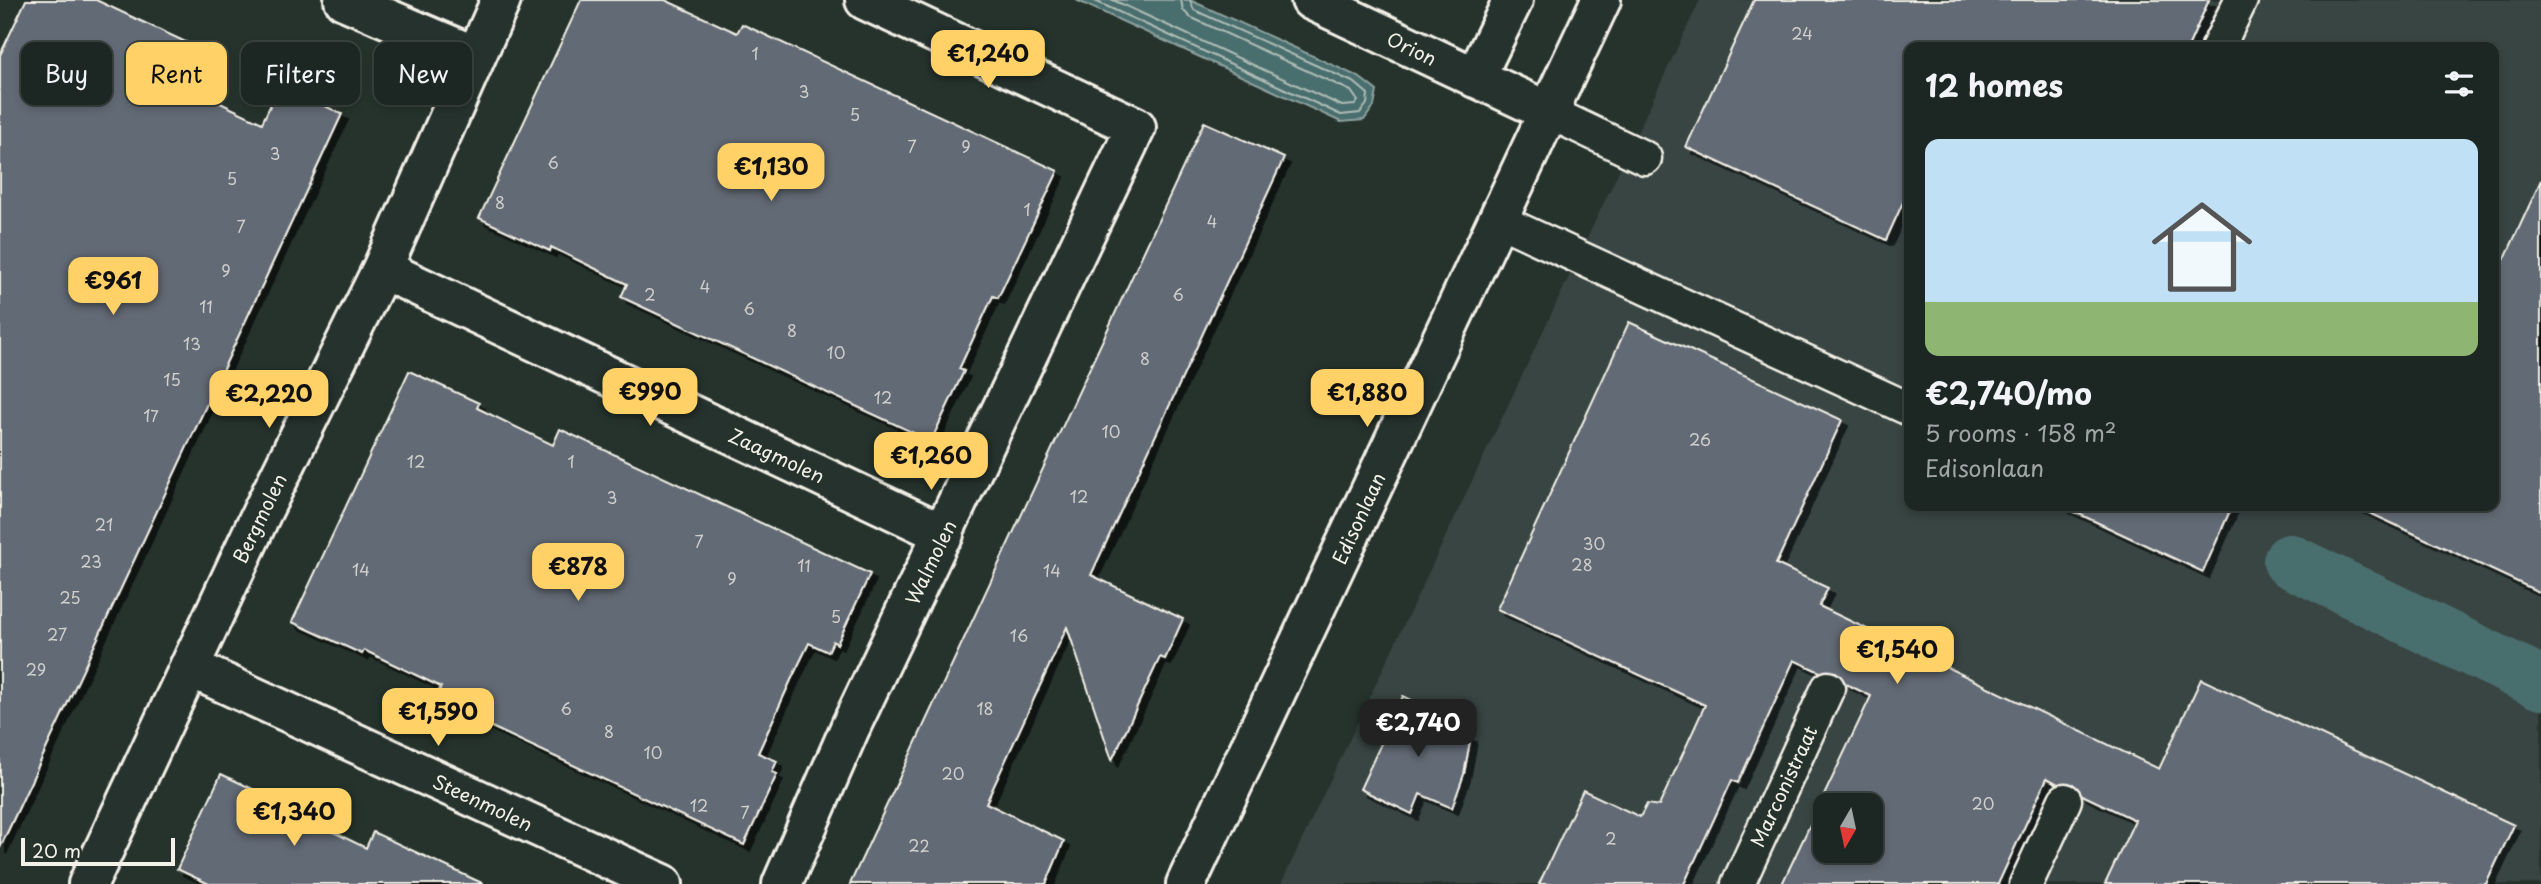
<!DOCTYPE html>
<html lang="en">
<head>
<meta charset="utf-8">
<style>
	:root { --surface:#1c2622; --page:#29322f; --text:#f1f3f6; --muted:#a0a5a5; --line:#3a4340; --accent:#ffd166 }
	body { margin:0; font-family:"Playpen Sans",sans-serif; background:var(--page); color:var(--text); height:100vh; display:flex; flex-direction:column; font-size:26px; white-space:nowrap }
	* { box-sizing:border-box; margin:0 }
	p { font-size:23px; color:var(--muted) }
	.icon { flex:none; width:38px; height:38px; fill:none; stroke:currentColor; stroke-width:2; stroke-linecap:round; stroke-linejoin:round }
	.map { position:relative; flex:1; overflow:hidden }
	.drawer { position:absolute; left:1904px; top:42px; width:595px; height:469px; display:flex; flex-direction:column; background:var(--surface); border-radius:14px; box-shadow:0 4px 10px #0003,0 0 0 2px var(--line) }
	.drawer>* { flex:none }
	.banner { position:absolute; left:21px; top:42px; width:665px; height:63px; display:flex; gap:14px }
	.needle { width:46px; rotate:189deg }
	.tools { position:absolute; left:1813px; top:793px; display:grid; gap:14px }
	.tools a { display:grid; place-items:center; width:70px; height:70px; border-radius:14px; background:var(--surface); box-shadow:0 4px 10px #0003,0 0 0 2px var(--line); font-size:35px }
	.scale { position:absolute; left:21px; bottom:18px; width:154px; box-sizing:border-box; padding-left:7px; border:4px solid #f4f1e8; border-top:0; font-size:19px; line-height:24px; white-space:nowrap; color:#f4f1e8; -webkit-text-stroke:5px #26332d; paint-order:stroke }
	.price { position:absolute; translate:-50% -60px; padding:0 16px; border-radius:14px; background:var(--accent); color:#111; font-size:23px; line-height:46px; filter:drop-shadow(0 2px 4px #0008) }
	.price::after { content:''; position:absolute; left:50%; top:42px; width:21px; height:16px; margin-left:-10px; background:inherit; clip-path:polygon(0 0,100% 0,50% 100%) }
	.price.selected { background:#222; color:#fff }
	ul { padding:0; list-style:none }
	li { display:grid; align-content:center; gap:14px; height:371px; padding:0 21px }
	li span { display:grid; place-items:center; height:217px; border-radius:14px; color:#555 }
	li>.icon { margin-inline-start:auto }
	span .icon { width:126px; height:126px; fill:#fffc; stroke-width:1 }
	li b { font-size:30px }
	h2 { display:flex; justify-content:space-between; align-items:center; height:84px; padding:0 21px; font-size:30px }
	.chip { padding:0 24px; border-radius:14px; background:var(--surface); box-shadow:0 4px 10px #0003,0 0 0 2px var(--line); font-size:24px; line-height:63px }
	.chip.selected { background:var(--accent); color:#111 }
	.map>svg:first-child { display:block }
	.built { fill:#384442; fill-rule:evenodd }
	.water { fill:#4a6e6e; stroke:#8ea29f; stroke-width:2 }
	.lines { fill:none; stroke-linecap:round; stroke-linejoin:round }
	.shore { stroke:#b0bdb7; stroke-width:2 }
	.canal { stroke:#4a6e6e; stroke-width:54 }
	.building { fill:#626a74; stroke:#f4f1e8; stroke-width:2; fill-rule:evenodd; filter:url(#shadow) }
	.lane-casing { stroke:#f4f1e8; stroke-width:37 }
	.street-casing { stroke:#f4f1e8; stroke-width:44 }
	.secondary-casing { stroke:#f4f1e8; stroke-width:44 }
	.lane { stroke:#26332d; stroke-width:32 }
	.street { stroke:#26332d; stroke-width:38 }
	.secondary { stroke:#26332d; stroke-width:38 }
	.labels { text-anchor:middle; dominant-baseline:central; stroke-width:6; stroke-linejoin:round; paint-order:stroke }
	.number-label { font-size:16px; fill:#d0cfcb }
	.street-label { font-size:19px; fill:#f4f1e8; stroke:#26332d }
</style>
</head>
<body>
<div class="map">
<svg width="2541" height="884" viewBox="0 0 2541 884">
	<defs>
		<filter id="shadow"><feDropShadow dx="6" dy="6" stdDeviation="0" flood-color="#0009"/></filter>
	</defs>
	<rect width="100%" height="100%" fill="#26332d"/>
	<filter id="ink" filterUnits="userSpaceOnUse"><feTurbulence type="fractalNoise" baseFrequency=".0143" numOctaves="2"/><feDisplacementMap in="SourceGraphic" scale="14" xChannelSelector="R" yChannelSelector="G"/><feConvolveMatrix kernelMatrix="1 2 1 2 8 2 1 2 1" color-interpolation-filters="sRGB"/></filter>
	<g filter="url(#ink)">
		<path class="built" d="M1700,0H2541V884H1281ZM1909,47H2494V506H1909ZM1825,805H1871V850H1825Z"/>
		<path class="water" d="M1076,0H1190L1359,77L1377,91L1374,106L1364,120L1341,122Z"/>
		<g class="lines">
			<path class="shore" d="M1093,0L1341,115L1360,113L1367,104L1368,94L1355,83L1194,10L1190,0
				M1113,0L1342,106L1355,105L1358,101L1351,91L1190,17L1183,10L1181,0"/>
			<path class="canal" d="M2290,561L2541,683"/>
		</g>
		<path class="building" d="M26,0H96L207,52L189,88L262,123L280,85L342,114L0,848V55Z
			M581,0H665L737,33L742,24L1058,171L998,298L993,296L959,369L964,371L931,441L621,297L627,284L551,247L550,251L479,218Z
			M1754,0H2209L2188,47H1909V189L1886,240L1686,147Z
			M1204,122L1284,158L1091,575L1183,619L1165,659L1160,657L1112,760L1067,627L986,803L1064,841L1046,884H850Z
			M2541,180V593L2355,506H2494V282Z
			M1629,322L1842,420L1776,564L1828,588L1819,606L2159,769L2201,679L2514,825L2486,884H2105L2135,820L2082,795L2073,784H2058L2047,778L1998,884H1782L1871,696L1846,684L1836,672H1820L1794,660L1738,783L1732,780L1684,884H1539L1583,790L1640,817L1647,804L1659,806L1705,705L1497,609ZM1825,805H1871V850H1825Z
			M409,371L479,403L477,408L553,445L560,429L870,574L837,644L833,641L828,652L809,643L791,680L758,753L777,761L772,772L777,774L744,845L434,700L441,687L364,650L362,654L292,622Z
			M2062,506H2232L2203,572Z
			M1403,696L1447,717L1440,731L1471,736L1464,774L1452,808L1420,794L1412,814L1360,789Z
			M221,774L291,807L290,811L366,848L373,832L484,884H209L177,869Z"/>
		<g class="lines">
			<defs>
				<path id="lane" d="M2218,47L2241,0
					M1549,112L1645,158
					M1498,220L1909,409
					M1738,884L1828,688
					M2026,884L2065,800"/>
				<path id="street" d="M344,0L475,56
					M1311,0L1549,112
					M1475,78L1513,0
					M382,269L944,534
					M189,667L663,884
					M88,884L262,512L382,269L501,0
					M782,884L850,728L1136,127L865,0"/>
				<path id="secondary" d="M1186,884L1601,0"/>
			</defs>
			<use href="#lane" class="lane-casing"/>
			<use href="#street" class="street-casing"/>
			<use href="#secondary" class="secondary-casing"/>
			<use href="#lane" class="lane"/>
			<use href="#street" class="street"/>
			<use href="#secondary" class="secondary"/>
		</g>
	</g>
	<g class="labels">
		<g class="number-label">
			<text x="1802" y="33">24</text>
			<text x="755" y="53">1</text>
			<text x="804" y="91">3</text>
			<text x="855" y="114">5</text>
			<text x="912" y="146">7</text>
			<text x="966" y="146">9</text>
			<text x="275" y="153">3</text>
			<text x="553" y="162">6</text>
			<text x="232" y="178">5</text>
			<text x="500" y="202">8</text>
			<text x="1027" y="209">1</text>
			<text x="1212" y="221">4</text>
			<text x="241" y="226">7</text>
			<text x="226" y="270">9</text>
			<text x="705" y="286">4</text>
			<text x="650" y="294">2</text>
			<text x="1178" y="294">6</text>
			<text x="206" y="306">11</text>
			<text x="749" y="308">6</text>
			<text x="792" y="330">8</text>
			<text x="192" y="343">13</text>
			<text x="836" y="352">10</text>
			<text x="1145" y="358">8</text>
			<text x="172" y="379">15</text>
			<text x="883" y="397">12</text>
			<text x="151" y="415">17</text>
			<text x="1111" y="431">10</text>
			<text x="1700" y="439">26</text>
			<text x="416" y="461">12</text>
			<text x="571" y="461">1</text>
			<text x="1079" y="496">12</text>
			<text x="612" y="497">3</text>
			<text x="104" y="524">21</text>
			<text x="699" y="541">7</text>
			<text x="1594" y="543">30</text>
			<text x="91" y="561">23</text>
			<text x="1582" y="564">28</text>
			<text x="804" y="565">11</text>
			<text x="361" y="569">14</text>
			<text x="1052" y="570">14</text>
			<text x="732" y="578">9</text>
			<text x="70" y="597">25</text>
			<text x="836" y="616">5</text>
			<text x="57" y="634">27</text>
			<text x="1019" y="635">16</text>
			<text x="36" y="669">29</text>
			<text x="566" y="708">6</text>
			<text x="985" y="708">18</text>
			<text x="609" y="731">8</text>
			<text x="653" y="752">10</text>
			<text x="953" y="773">20</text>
			<text x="1983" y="803">20</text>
			<text x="699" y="805">12</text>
			<text x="745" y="812">7</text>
			<text x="1611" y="838">2</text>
			<text x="919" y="845">22</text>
		</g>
		<g class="street-label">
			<text transform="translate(1412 48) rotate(26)">Orion</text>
			<text transform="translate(777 455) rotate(25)">Zaagmolen</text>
			<text transform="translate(259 518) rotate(-64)">Bergmolen</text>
			<text transform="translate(1358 518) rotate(-65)">Edisonlaan</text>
			<text transform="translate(930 562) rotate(-64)">Walmolen</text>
			<text transform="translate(1783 786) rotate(-65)">Marconistraat</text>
			<text transform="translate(483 802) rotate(25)">Steenmolen</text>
		</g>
	</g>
</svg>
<div class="tools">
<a><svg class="needle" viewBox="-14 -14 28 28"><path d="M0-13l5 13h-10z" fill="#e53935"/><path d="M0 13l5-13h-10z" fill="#a0a5a5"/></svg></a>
</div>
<div class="scale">20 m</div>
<b class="price" style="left:988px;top:90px">€1,240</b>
<b class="price" style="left:771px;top:203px">€1,130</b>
<b class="price" style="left:113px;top:317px">€961</b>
<b class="price" style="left:650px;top:428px">€990</b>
<b class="price" style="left:1367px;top:429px">€1,880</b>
<b class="price" style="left:269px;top:430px">€2,220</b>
<b class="price" style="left:931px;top:492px">€1,260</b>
<b class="price" style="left:578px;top:603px">€878</b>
<b class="price" style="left:1897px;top:686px">€1,540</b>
<b class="price" style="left:438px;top:748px">€1,590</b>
<b class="price selected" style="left:1418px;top:759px">€2,740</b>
<b class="price" style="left:294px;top:848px">€1,340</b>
<div class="banner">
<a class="chip">Buy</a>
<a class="chip selected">Rent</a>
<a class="chip">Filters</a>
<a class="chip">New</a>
</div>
<section class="drawer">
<h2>12 homes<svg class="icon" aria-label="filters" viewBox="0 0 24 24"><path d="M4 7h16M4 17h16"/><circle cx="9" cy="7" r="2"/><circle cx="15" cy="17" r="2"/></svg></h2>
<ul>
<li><span style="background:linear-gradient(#bfe0f5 75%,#8fb573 0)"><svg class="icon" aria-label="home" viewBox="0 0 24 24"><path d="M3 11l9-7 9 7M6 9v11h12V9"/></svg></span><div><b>€2,740/mo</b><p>5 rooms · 158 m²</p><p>Edisonlaan</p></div></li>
</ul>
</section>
</div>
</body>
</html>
